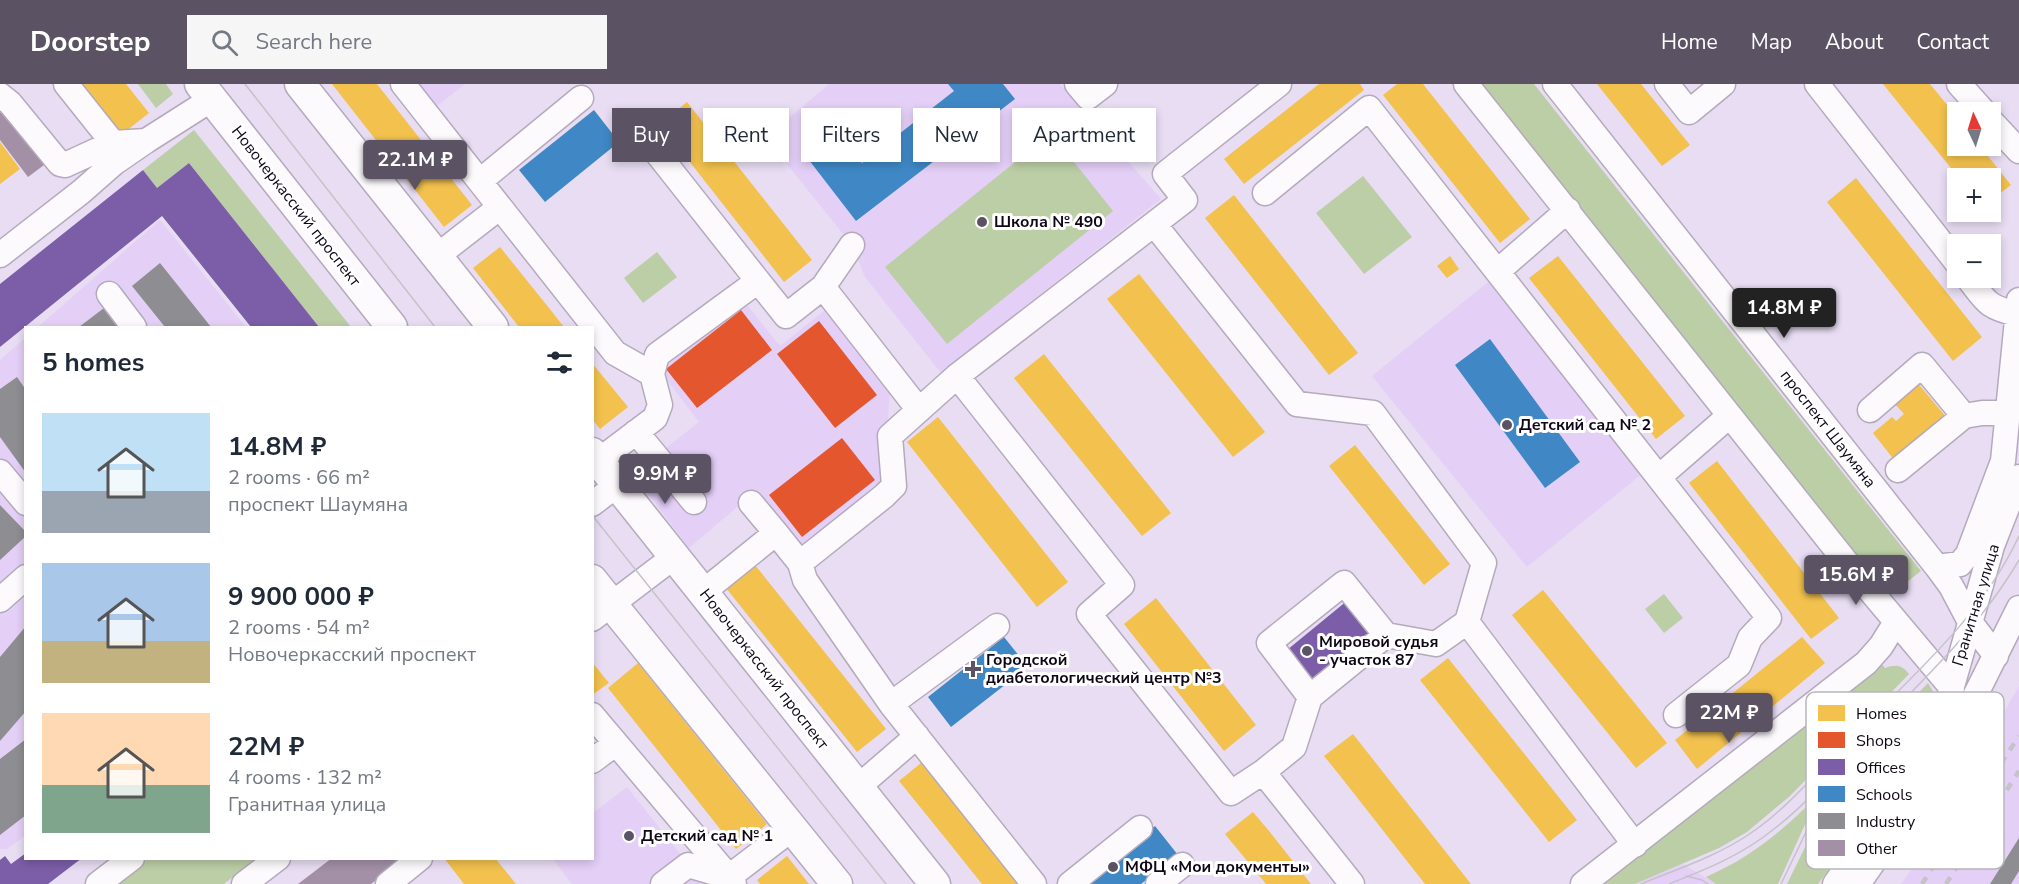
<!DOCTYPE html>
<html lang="en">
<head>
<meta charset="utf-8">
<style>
	:root { --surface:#fff; --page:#f6f6f7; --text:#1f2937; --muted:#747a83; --accent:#5b5263 }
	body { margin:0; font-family:"Nunito Sans",sans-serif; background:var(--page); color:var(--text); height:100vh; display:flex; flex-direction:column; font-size:22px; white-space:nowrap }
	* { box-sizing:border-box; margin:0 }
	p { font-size:20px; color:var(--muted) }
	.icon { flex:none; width:33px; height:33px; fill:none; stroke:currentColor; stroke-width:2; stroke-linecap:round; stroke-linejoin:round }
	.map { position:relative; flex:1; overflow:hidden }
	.drawer { position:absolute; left:24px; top:242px; width:570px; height:534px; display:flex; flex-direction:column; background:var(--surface); border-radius:0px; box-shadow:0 3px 9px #0003 }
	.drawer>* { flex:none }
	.top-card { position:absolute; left:612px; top:24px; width:570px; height:54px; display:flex; gap:12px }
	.needle { width:39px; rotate:356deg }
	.fabs { position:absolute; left:1947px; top:18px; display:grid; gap:12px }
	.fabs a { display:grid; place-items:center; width:54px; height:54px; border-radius:0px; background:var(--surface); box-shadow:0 3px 9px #0003; font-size:30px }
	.price { position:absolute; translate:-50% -51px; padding:0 14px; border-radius:6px; background:var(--accent); color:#fff; font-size:20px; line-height:39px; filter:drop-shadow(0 2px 3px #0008) }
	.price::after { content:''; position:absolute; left:50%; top:36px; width:18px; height:14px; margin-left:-9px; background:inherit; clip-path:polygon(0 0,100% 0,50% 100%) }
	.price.active { background:#222; color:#fff }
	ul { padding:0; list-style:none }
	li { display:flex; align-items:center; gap:18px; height:150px; padding:0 18px }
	li span { display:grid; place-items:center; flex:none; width:168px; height:120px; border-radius:0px; color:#555 }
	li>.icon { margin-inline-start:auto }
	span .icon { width:72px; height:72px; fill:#fffc; stroke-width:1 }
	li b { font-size:26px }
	h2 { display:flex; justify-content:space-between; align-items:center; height:72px; padding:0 18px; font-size:26px }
	.tag { padding:0 21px; border-radius:0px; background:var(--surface); box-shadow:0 3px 9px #0003; font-size:21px; line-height:54px }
	.tag.active { background:var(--accent); color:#fff }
	header { display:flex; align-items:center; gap:36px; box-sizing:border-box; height:84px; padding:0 30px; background:var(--accent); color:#fff }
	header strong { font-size:28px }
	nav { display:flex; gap:33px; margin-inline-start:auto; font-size:21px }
	.search { width:420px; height:54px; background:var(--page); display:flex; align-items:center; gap:15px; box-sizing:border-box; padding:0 21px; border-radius:0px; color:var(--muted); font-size:22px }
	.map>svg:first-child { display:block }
	.built { fill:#e4cff7 }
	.green { fill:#bccea6 }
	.homes { fill:#f2c14e }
	.shops { fill:#e4572e }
	.offices { fill:#7b5ea7 }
	.schools { fill:#3f88c5 }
	.industry { fill:#8d8d92 }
	.building { fill:#a390a7 }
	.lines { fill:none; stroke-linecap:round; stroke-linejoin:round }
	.minor-casing { stroke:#b4aabc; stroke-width:27 }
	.major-casing { stroke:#b4aabc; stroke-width:33 }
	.minor { stroke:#fcfafd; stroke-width:24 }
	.major { stroke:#fcfafd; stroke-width:30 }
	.tram { stroke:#c5c2c8; stroke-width:1.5 }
	.rail { stroke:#c5c2c8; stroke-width:4.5; stroke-dasharray:8 8; stroke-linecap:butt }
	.poi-dot { fill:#5b5263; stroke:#fff; stroke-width:2 }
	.labels { text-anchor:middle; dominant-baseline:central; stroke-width:6; stroke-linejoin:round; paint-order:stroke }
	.street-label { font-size:16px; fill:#0f0716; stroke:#fff }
	.poi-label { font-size:16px; font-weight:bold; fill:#0f0716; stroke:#fff; text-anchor:start }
	.key { fill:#fff; stroke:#b7b5b9; stroke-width:1.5 }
	.key-label { font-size:16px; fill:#0f0716 }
</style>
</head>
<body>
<header>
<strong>Doorstep</strong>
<div class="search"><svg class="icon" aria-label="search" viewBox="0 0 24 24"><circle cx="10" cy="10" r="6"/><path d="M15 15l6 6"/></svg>Search here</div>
<nav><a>Home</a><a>Map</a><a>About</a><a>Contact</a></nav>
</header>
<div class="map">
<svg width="2019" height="800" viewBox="0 0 2019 800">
	<rect width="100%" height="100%" fill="#e8ddf3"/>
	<path class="built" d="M419,0H465L437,22Z
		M829,0H1060L1161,115L941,289L865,193L852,161L766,54Z
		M160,136L246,243H38Z
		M1488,198L1643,389L1527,483L1372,292Z
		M746,220L780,262L824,227L890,303L884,397L792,472L744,417L689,464L633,390L699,338L660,287Z
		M25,254L26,751L7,765H0V276Z
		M2019,602V800H1901L1920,774Z
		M627,703L704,800H572L552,774H592L593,729Z
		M1683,780L1716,800H1635Z"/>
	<path class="green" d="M138,0H166L173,10L156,24Z
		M1482,0H1534L1921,487L1889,512Z
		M194,46L351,243H319L189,79L157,104L143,86Z
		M1051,49L1113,127L947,260L885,183Z
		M1363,92L1412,153L1364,190L1316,129Z
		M657,168L677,193L643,219L624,194Z
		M1664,510L1683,534L1664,549L1645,525Z
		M1880,578L1885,584C1896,580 1902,581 1909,590L1790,712L1747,748L1719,764L1635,800H1591Z
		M1928,599L1934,609L1935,626L1862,741L1818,800H1787L1842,688Z
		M1818,712L1778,800H1716L1706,793C1754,772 1781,747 1818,712Z
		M149,774H257L224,800H115Z"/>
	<path class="homes" d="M81,0H126L149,29L121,51Z
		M332,0H377L472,121L444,143Z
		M1319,0H1360L1364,6L1244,100L1224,75Z
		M1397,0H1423L1530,135L1500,159L1383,11Z
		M1597,0H1641L1690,61L1662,82Z
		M1883,0H1930L1958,34V62H1980L2011,101L1990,117V94H1959Z
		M687,18L812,176L784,198L660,40Z
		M0,58L20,85L0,100Z
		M1856,94L1982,253L1953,277L1827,118Z
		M1234,111L1358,269L1329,291L1205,134Z
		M500,163L549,224L564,243H519L473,184Z
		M1450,172L1459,185L1447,194L1437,182Z
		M1558,172L1685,332L1656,355L1529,194Z
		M1139,190L1265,348L1233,373L1107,215Z
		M1044,270L1171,429L1142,452L1014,294Z
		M592,279L628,323L600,345L592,335Z
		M1916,297L1947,334L1895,377L1873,349L1892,333L1896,337L1904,330L1892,317Z
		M938,333L1068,498L1037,523L907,358Z
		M1355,361L1450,480L1424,501L1329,382Z
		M1717,377L1839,534L1811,555L1689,399Z
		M755,481L886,645L857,668L726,504Z
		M1543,506L1667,659L1636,684L1512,531Z
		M1156,514L1256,641L1224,667L1124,540Z
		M1802,553L1825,579L1697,685L1675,656Z
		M1448,574L1577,736L1549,758L1420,596Z
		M592,578L609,599L592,611Z
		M638,579L767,740L736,765L608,604Z
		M1353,650L1471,800H1425L1341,693L1324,672Z
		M921,679L950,715L1018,800H982L946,755L899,697Z
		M1253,728L1269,747L1311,800H1266L1225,750Z
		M787,772L809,800H760L757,796Z
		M444,774H495L516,800H464Z"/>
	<path class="shops" d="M741,226L772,266L697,324L666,285Z
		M819,237L877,311L835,344L777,270Z
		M842,354L875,396L802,453L769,411Z"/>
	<path class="offices" d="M189,79L319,243H251L162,132L0,263V200L143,86L157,104Z
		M1348,516L1373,546L1312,596L1287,566Z
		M26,769V774H82L48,800H0V776L5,772L11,780Z"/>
	<path class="schools" d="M948,0H1003L1015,15L856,137L802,67L833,42L862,79L954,7Z
		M594,26L619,58L545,118L519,86Z
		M1490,255L1580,378L1545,404L1455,281Z
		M1004,553L1028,583L951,643L928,613Z
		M1155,742L1178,771L1141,800H1081Z"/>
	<path class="industry" d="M160,179L211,243H165L132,202Z
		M104,224L119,243H79Z
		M17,293L26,306V389L0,353V305Z
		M0,421L26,448V452L0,476Z
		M26,542V627L0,657V573Z
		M26,655V731L0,751V675Z
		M2019,754V787L2011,800H1990Z"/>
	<path class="building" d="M3,26L44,81L28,93L0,56V29Z
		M332,774H405L371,800H298Z"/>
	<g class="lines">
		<defs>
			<path id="minor" d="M66,0L113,59L146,57L212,15
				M403,0L615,269L652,290
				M1077,0L1088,13L1105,0
				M1466,0L1847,479L1952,604
				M1555,0L1937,483L1951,502L1970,538L1996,572
				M1667,0L1689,28L1723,0
				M1817,0L1958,180
				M1959,0L1984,28
				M0,11L10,19L60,80L65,81L113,59
				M1990,36L2019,67
				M646,55L758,197
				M480,97L581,14
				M1265,109L1369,24L1769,534L1750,554L1739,581L1676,631
				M0,171L81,108L114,79L146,57
				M437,172L500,123
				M1498,187L1568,126
				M1968,194C1986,217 1986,223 2017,230
				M823,203L852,161
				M109,210L134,243
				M957,292L1185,116L1165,90L1279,0
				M1870,326L1922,281L1964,332
				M636,348L694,418
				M598,377L655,334L660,321L652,290L657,271L758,197L786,232L823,203L919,326
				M1898,386L1964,332L1982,329H2008
				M0,388L26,419
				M1659,393L1729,332
				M751,419L776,449
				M592,420L617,401
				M800,479L805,496L891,620L1034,800
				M1937,483L1960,480L1968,470L2003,377L2019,216
				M703,508L776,449L800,479L884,412L894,402L890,352L957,292L1122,501L1089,530L1231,709L1263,688L1294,663L1310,613L1269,559L1344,499L1386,551L1436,560L1467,538L1484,479L1373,329L1297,320L1154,140
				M0,516L26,493
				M592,535L675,472
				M1467,538L1635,761
				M1310,613L1386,551
				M891,620L997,542
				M592,631L729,793
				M592,677L615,660
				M1263,688L1352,800
				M858,703L917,652
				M98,800L132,774
				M244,800L278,774
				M388,800L420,774
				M663,800L688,781L729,793
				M734,800L729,793L793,744
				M1070,800L1140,744
				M1158,800L1182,781
				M1583,800L1866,579L1881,562L1896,538
				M1835,800C1875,744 1917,689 1945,627L1992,462L2019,393
				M1858,800L1919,712L1953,656L2019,524"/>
			<path id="major" d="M200,0L392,243
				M300,0L493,243
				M592,369L935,800
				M592,496L837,800"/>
		</defs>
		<use href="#minor" class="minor-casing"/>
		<use href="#major" class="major-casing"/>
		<use href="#minor" class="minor"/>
		<use href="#major" class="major"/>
		<path class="tram" d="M245,0L435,243
			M592,431L886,800
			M1686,792L1702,796L1708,800
			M1641,800C1677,785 1715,773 1748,751C1786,726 1816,689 1848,657C1910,594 1981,534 2019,452
			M1669,800C1707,785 1742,771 1774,745C1809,718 1838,683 1868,652C1922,597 1980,543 2019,476
			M1781,800L1830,698"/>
		<path class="rail" d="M1922,800L2019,652
			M1946,800L2019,687"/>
	</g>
	<g class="poi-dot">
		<circle cx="982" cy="138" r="6"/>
		<circle cx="1507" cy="341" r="6"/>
		<circle cx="1307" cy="567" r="6"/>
		<path d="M970 576h6v6h6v6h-6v6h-6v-6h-6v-6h6z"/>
		<circle cx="629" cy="752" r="6"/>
		<circle cx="1113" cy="783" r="6"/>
	</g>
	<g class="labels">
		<g class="street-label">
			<text transform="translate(296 122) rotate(52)">Новочеркасский проспект</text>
			<text transform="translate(1828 345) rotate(52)">проспект Шаумяна</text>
			<text transform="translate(1976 521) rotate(-73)">Гранитная улица</text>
			<text transform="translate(764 585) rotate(52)">Новочеркасский проспект</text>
		</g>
		<g class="poi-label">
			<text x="994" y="138">Школа № 490</text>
			<text x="1519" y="341">Детский сад № 2</text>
			<text x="1319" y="558">Мировой судья<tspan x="1319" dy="18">- участок 87</tspan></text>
			<text x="986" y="576">Городской<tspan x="986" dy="18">диабетологический центр №3</tspan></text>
			<text x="641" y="752">Детский сад № 1</text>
			<text x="1125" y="783">МФЦ «Мои документы»</text>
		</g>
	</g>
	<rect x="1806" y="608" width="198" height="177" rx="9" class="key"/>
	<rect x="1818" y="621" width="27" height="16" fill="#f2c14e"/>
	<rect x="1818" y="648" width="27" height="16" fill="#e4572e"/>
	<rect x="1818" y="675" width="27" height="16" fill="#7b5ea7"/>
	<rect x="1818" y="702" width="27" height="16" fill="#3f88c5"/>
	<rect x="1818" y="729" width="27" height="16" fill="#8d8d92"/>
	<rect x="1818" y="756" width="27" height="16" fill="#a390a7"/>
	<g class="key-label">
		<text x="1856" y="635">Homes</text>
		<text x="1856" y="662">Shops</text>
		<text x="1856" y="689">Offices</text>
		<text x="1856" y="716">Schools</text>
		<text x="1856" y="743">Industry</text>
		<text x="1856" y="770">Other</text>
	</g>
</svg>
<div class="fabs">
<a><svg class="needle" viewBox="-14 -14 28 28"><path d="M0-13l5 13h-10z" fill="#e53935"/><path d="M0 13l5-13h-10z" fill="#747a83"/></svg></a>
<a>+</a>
<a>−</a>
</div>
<b class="price" style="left:415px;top:107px">22.1M ₽</b>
<b class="price active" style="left:1784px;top:255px">14.8M ₽</b>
<b class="price" style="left:665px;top:421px">9.9M ₽</b>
<b class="price" style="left:1856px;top:522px">15.6M ₽</b>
<b class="price" style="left:1729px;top:660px">22M ₽</b>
<div class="top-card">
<a class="tag active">Buy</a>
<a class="tag">Rent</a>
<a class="tag">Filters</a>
<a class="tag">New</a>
<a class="tag">Apartment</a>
</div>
<section class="drawer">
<h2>5 homes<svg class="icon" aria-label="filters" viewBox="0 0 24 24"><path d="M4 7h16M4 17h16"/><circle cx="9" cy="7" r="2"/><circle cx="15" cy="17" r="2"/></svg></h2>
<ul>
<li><span style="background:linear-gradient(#bfe0f5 65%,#9aa5b1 0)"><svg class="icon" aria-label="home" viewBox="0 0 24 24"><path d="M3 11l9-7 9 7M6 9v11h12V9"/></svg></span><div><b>14.8M ₽</b><p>2 rooms · 66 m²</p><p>проспект Шаумяна</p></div></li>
<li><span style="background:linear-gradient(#a9c7e8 65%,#c2b280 0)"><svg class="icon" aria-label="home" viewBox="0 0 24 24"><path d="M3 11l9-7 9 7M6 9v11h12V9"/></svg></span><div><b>9 900 000 ₽</b><p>2 rooms · 54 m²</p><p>Новочеркасский проспект</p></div></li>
<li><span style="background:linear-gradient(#ffd9b3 60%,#7fa58c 0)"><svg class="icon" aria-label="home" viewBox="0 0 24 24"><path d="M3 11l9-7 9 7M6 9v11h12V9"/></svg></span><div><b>22M ₽</b><p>4 rooms · 132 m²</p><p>Гранитная улица</p></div></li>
</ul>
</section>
</div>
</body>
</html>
